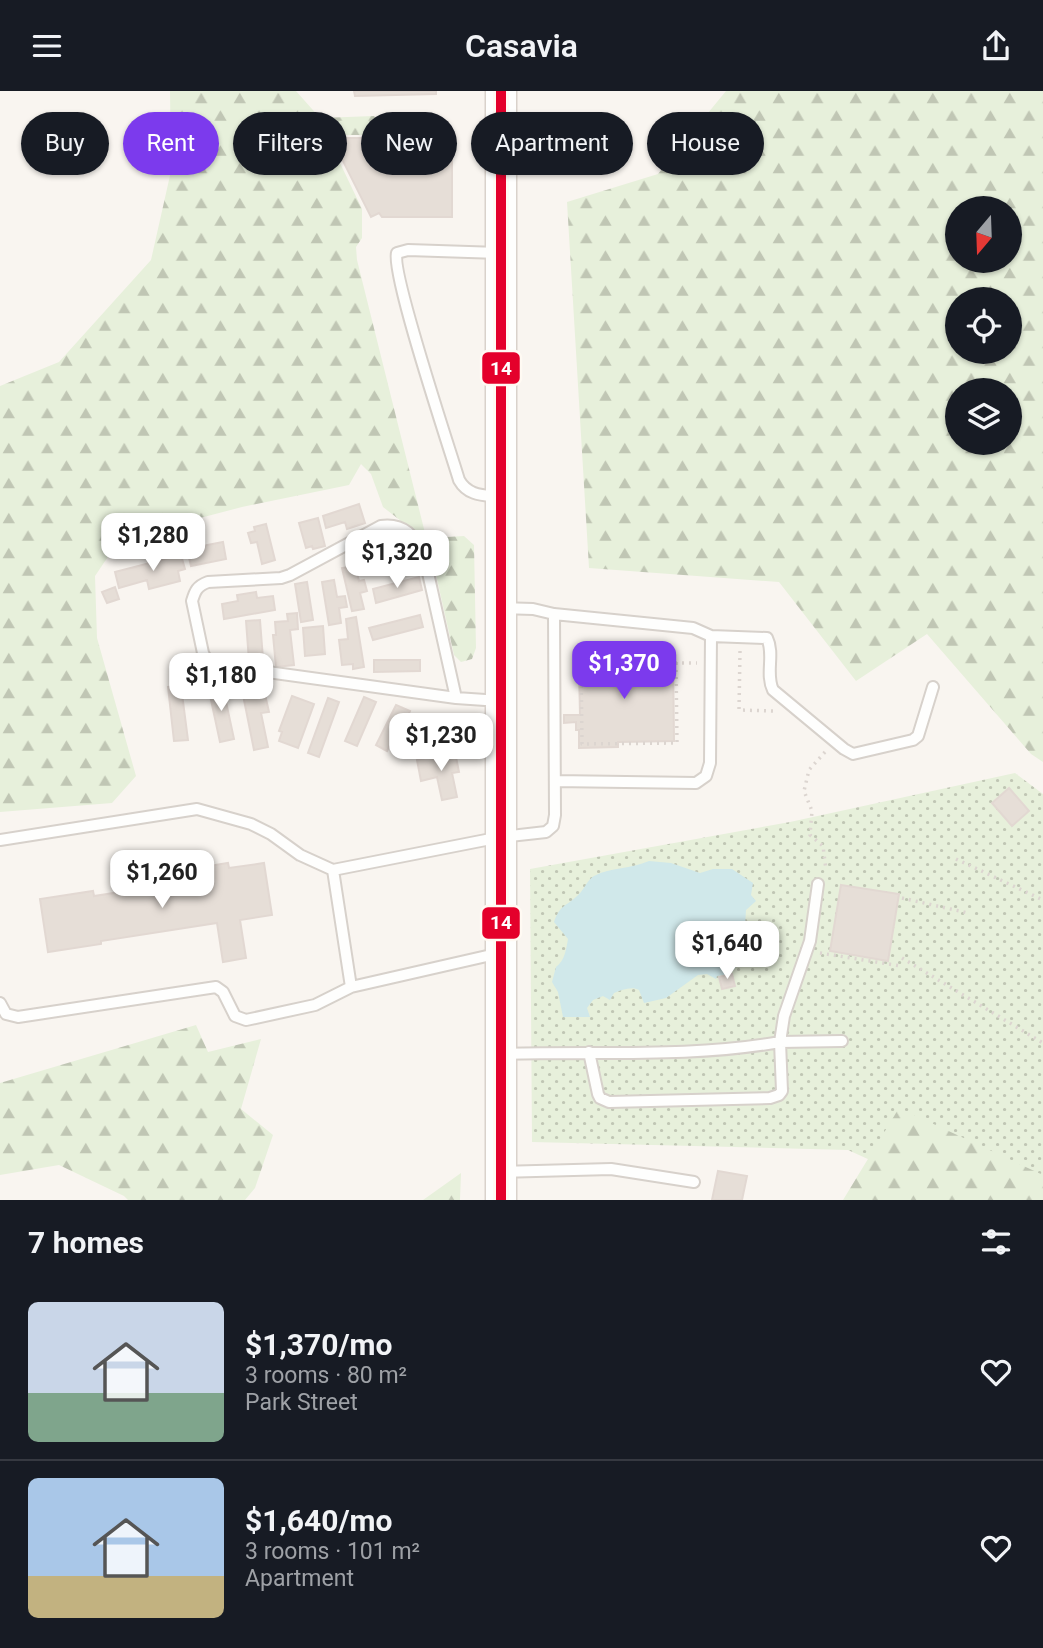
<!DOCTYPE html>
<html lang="en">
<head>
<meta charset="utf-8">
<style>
	:root { --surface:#171b24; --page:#20242c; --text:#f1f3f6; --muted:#9ea1a6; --line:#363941; --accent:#7c3aed }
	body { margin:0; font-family:Roboto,sans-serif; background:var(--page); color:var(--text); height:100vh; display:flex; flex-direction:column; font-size:26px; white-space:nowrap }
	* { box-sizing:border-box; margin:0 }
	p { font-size:23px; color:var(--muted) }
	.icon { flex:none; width:38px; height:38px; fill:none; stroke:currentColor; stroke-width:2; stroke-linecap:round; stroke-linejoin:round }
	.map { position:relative; height:1109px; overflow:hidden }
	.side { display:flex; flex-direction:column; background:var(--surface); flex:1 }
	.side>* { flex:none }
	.hud { position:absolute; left:21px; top:21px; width:1001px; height:63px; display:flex; gap:14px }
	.needle { width:46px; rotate:199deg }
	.fabs { position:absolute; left:945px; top:105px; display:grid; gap:14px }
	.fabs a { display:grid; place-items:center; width:77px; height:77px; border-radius:50%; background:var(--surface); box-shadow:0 2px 5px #0004; font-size:35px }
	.price { position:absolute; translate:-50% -60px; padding:0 16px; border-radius:14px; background:#fff; color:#222; font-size:23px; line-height:46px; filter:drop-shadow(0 2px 4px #0008) }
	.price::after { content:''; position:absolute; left:50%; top:42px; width:21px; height:16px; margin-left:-10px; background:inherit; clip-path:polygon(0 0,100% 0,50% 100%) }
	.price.on { background:var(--accent); color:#fff }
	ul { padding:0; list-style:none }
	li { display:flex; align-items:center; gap:21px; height:175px; padding:0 28px }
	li+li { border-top:2px solid var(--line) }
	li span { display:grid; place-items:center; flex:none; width:196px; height:140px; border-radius:10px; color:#555 }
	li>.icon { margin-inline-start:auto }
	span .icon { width:84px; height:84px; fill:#fffc; stroke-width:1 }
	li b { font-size:30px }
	h2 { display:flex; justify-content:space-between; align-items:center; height:84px; padding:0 28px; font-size:30px }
	.chip { padding:0 24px; border-radius:32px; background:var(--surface); box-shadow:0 2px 5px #0004; font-size:24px; line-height:63px }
	.chip.on { background:var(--accent); color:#fff }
	header { display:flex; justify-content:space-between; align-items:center; height:91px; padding:0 28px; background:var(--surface); font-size:32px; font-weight:600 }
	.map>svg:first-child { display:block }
	.grass { fill:url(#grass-dots) }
	.forest { fill:url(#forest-firs); fill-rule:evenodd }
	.water { fill:#d0e8ea }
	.building { fill:#e6ded7; stroke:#e2d8d2; stroke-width:2 }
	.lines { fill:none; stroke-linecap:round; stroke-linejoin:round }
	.service-casing { stroke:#d7d1cb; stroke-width:14 }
	.secondary-casing { stroke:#d9d2cb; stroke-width:33 }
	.path { stroke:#dcd5d0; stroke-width:3.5; stroke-dasharray:2 5; stroke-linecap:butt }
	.service { stroke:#fefefd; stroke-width:10 }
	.secondary { stroke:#fefefd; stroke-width:30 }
	.bus-1-casing { stroke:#fffaf3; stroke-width:16 }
	.bus-1 { stroke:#e4002b; stroke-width:10 }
	.line-badge { stroke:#fffaf3; stroke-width:2.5 }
	.badge-label { font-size:19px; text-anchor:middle; font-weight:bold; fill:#fff }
</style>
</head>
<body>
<header><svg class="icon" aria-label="menu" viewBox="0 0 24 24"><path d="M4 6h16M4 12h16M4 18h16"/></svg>Casavia<svg class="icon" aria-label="share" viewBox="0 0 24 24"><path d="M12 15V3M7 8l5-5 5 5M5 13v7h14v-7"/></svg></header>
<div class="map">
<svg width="1043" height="1109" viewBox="0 0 1043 1109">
	<defs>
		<pattern id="grass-dots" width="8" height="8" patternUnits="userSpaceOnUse" patternTransform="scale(1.75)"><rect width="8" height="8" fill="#e7f0db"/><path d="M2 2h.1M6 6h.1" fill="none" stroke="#c0c6b4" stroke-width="1.8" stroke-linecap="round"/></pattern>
		<pattern id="forest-firs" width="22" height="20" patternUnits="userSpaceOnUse" patternTransform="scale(1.75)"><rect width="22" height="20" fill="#e7f0db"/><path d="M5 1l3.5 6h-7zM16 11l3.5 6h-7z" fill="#c0c6b4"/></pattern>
	</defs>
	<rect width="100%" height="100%" fill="#f9f5f0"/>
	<path class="grass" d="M1015,682L1043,703V1109H958L848,1059L532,1051L530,778L790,731Z"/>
	<path class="forest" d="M170,0H296L320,27L374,25L378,30L379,37L374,44H342L330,51L362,118V147L356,156L357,169L425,442L430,447L464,445L474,454L476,557L472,568L461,571L454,564L430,457L419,444L383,416L371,383L361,373L349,394L242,416L120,448L95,485L97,547L136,685L112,712L0,721V295L59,271L151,169L171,80Z
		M726,0H1043V671L1031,663L927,543L856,590L779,491L589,477L567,111L658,83ZM957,117H1010V170H957ZM957,208H1010V261H957ZM957,299H1010V352H957Z
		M196,934L208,961L261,948L241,1018L273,1044L255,1097L245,1109H128L124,1105L59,1074L0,1084V992Z
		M899,1017L1043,1084V1109H843Z
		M461,1082L460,1109H423Z"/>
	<path class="water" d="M649,770L671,772L700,782L713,778H732L753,792L751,804L756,810L746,819L745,835L741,843C745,852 740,877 730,882C726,884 721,884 717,885L716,888L707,883L698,884L666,907L644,912L639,899C632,895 622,899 614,902L610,909L603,905L593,909L587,917L590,926H563L558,901L552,891L556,876C565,869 566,859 568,848L554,831C560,814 565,816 576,806C583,801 587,789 594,785C611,776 631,778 649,770Z"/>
	<path class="building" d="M354,0H436V3L355,5Z
		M549,28H602V53H549Z
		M344,47H452V126H382L379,122L371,126L334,52Z
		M359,413L365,432L347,438L345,431L326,437L323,425Z
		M318,427L325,455L313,458L312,455L306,457L299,432Z
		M266,433L275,469L262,473L257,451L251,452L248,442L255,440L254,436Z
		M223,451L226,468L191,475L187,458Z
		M392,456L393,463L410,459L412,474L365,483L362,468L373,466L372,459Z
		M181,464L185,478L178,480L180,490L149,498L147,489L119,497L115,481Z
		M355,475L359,490L364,489L367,500L360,502L364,518L352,520L342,477Z
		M419,486L422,499L376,512L373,498Z
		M334,489L337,506L345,505L347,516L339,517L341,532L329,534L322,491Z
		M307,491L313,529L301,531L295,493Z
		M115,496L119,508L107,512L102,501Z
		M256,501L257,507L273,505L275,519L224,528L222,513L238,510L237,504Z
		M297,522L298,538L290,539L294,574L276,576L273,544H276L275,531L288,530L287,523Z
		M420,524L423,536L373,549L369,537Z
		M356,526L364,576L353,578V573L342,574L339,549L348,548L346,528Z
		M260,529L263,568L249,570L246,530Z
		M323,535L325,563L305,565L303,537Z
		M575,565H594V569L673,567L674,650L618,651V656L579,657V639H576V631L564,632V624H580L579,579H575Z
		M374,569H420V580L374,581Z
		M222,592L234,648L220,651L208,595Z
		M181,595L188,649L174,650L168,596Z
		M256,596V601L264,599L269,621L261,622L268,656L254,659L242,599Z
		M292,605L314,613L298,657L279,650L282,641L279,640Z
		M364,606L376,611L357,655L345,650Z
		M328,607L339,611L319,666L308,662Z
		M396,614L410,620L405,631L401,629L387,660L376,654Z
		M455,661L459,681L452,682L457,706L442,709L437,686L421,690L417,669Z
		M1009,697L1029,720L1012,735L992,712Z
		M228,772L229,777L264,772L272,824L240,829L246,867L223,871L217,832L101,850V853L48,861L40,808L93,800L94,805L211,787L209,775Z
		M841,794L899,803L888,870L830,860Z
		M732,883L735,895L722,898L719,886Z
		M718,1080L747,1085L742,1109H712Z"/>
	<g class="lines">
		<defs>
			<path id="service" d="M499,162L408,159L397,162C390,179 450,359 459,389C468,405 483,404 500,406
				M504,517L533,518L554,523L693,537L711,545L710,672L706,685L696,692L555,690
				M711,545L767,547C775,563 765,583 773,599L844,658L853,663L913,649L918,645L933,596
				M456,607L424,464C415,445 404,432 381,435L290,484L281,487L208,491C197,495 195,500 192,510L203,562L206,568L217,574L456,607L500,610
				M0,749L197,718L251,733L271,743L300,764L333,779
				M500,862L351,896L333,779L501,746L546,741L553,735L555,724L554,523
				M0,912L6,923L18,926L216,896L223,901L235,925L246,929L315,914L351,896
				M589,961L598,1003L600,1007L609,1011L770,1007L779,1004L782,1000L780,951L842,950
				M503,963C596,960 689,967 780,951L784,925L810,850L818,793
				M502,1081L611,1078L694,1091"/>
			<path id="secondary" d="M501,0V1109"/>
		</defs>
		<use href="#service" class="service-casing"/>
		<use href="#secondary" class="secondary-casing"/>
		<path class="path" d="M740,560L739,619L773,620
			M676,572L677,652L582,653L581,569L676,568V572H697
			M825,661L809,679L804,700L812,720L810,744L823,755L826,779
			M956,768L1043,809
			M902,807L968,822
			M820,862L901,875
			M902,867L1043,952"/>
		<use href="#service" class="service"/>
		<use href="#secondary" class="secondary"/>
		<defs>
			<path id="bus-1" d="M501,0V1109"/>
		</defs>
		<use href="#bus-1" class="bus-1-casing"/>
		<use href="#bus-1" class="bus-1"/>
	</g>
	<g class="line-badge">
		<rect x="481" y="260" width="40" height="34" rx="7" fill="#e4002b"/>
		<rect x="481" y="815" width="40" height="34" rx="7" fill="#e4002b"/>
	</g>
	<g class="badge-label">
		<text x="501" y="284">14</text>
		<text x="501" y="838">14</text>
	</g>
</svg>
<div class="fabs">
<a><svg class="needle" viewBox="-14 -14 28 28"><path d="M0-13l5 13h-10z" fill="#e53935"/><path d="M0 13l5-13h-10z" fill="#9ea1a6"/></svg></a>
<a><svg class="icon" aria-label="locate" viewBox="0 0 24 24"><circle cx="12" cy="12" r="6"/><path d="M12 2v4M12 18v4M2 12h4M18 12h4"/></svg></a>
<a><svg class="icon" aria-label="layers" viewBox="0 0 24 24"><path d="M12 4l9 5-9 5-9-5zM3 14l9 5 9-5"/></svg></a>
</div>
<b class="price" style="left:153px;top:482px">$1,280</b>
<b class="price" style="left:397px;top:499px">$1,320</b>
<b class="price on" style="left:624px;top:610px">$1,370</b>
<b class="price" style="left:221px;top:622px">$1,180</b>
<b class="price" style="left:441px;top:682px">$1,230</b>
<b class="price" style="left:162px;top:819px">$1,260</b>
<b class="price" style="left:727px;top:890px">$1,640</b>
<div class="hud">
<a class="chip">Buy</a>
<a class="chip on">Rent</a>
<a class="chip">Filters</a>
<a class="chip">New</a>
<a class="chip">Apartment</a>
<a class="chip">House</a>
</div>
</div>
<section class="side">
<h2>7 homes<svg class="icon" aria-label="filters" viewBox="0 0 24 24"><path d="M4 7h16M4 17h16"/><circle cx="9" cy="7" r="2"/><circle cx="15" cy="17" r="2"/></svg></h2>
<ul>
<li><span style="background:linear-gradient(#c9d6e8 65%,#7fa58c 0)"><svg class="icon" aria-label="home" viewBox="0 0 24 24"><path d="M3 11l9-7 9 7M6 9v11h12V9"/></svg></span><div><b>$1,370/mo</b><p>3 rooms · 80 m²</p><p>Park Street</p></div><svg class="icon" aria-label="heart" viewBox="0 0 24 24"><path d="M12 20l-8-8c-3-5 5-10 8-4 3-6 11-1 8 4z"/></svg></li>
<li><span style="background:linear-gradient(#a9c7e8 70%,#c2b280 0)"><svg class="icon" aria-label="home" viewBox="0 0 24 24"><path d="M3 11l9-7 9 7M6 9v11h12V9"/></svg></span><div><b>$1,640/mo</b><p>3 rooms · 101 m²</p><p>Apartment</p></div><svg class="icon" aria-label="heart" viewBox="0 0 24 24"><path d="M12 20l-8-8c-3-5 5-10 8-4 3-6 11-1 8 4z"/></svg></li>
</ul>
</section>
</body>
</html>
